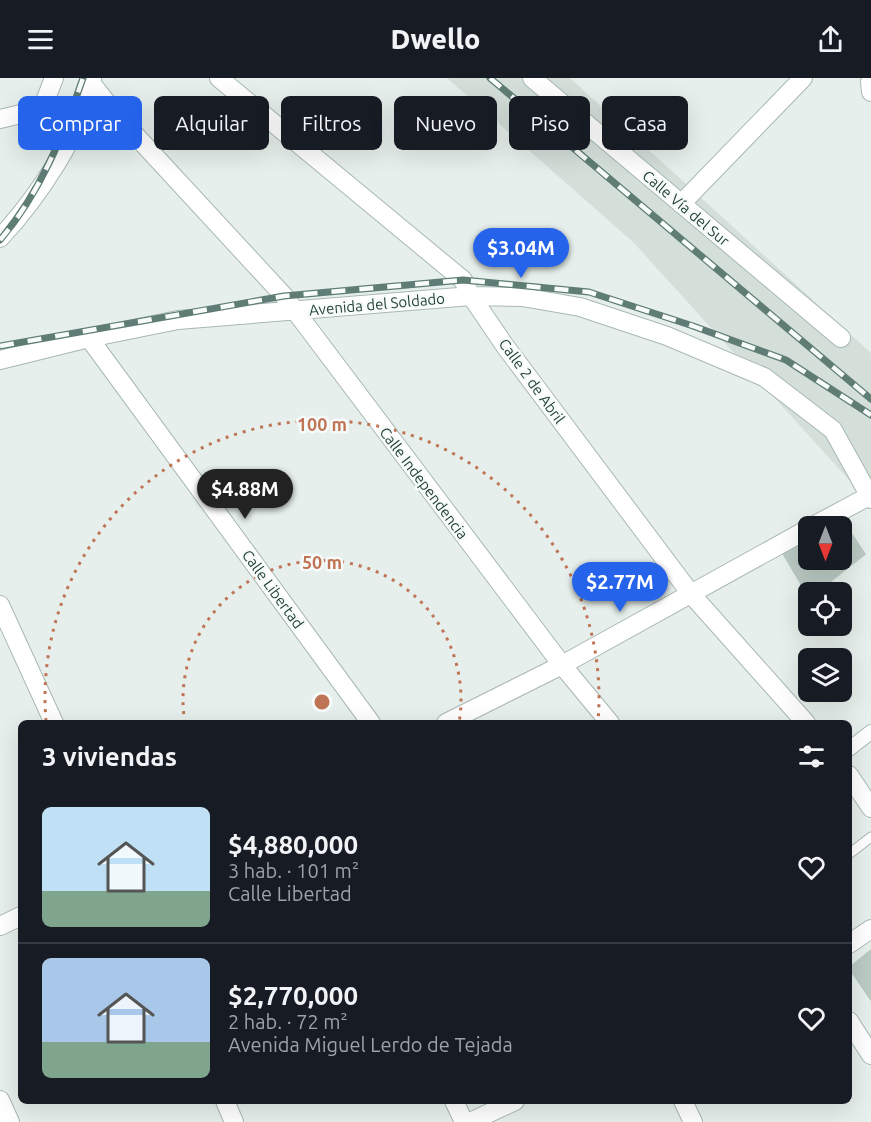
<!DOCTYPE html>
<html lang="es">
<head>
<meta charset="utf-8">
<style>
	:root { --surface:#171b24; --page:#242831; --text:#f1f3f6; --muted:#9ea1a6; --line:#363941; --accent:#2563eb }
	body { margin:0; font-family:Ubuntu,sans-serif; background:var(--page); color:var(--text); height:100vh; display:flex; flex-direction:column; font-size:22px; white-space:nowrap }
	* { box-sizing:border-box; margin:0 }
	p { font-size:20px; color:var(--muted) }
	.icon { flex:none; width:33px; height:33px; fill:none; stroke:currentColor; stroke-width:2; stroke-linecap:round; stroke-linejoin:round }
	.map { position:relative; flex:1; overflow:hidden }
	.side { position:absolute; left:18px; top:642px; width:834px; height:384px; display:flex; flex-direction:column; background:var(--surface); border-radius:9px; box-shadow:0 6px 24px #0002 }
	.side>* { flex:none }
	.banner { position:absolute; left:18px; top:18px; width:836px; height:54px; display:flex; gap:12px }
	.needle { width:39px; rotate:180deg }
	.controls { position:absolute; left:798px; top:438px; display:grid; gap:12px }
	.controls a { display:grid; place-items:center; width:54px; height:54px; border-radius:9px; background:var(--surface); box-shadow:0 6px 24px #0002; font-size:30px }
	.price { position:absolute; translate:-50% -51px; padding:0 14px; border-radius:21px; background:var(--accent); color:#fff; font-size:20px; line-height:39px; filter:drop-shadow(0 2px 3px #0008) }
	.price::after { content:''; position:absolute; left:50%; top:36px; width:18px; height:14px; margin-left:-9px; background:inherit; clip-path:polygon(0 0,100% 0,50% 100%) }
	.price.current { background:#222; color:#fff }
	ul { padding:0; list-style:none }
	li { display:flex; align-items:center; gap:18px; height:150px; padding:0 24px }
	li+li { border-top:2px solid var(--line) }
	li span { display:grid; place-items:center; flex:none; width:168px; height:120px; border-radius:9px; color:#555 }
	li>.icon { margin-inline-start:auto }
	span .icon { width:72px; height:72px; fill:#fffc; stroke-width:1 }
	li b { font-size:26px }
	h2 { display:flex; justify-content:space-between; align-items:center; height:72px; padding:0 24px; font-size:26px }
	.chip { padding:0 21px; border-radius:9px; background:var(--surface); box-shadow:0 6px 24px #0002; font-size:21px; line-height:54px }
	.chip.current { background:var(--accent); color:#fff }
	header { display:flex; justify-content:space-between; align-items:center; height:78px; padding:0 24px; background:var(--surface); font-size:27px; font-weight:800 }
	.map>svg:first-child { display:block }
	.built { fill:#d4dfda }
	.building { fill:#bbcac4; stroke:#b8c9c2; stroke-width:1.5 }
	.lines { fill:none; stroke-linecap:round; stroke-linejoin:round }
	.service-casing { stroke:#a8b8b2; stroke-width:11 }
	.pedestrian-casing { stroke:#a8b8b2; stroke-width:16 }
	.minor-casing { stroke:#a8b8b2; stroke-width:20 }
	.tertiary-casing { stroke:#a8b8b2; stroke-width:20 }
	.service { stroke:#fff; stroke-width:9 }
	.pedestrian { stroke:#fff; stroke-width:14 }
	.minor { stroke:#fff; stroke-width:18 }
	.tertiary { stroke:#fff; stroke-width:18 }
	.rail-casing { stroke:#5f7d75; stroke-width:7 }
	.rail { stroke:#f7fbf9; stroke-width:4.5; stroke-dasharray:14; stroke-linecap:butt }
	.ring { fill:none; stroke:#c07456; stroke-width:3; stroke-dasharray:3 6 }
	.labels { text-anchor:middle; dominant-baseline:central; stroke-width:5; stroke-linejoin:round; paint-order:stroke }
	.street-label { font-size:15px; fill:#24423a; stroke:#f7fbf9 }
	.centre { fill:#c07456; stroke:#f7fbf9; stroke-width:3 }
	.ring-label { font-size:18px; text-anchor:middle; font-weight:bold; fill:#c07456; stroke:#f7fbf9; stroke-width:5; stroke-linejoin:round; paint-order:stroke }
</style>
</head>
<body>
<header><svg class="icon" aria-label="menu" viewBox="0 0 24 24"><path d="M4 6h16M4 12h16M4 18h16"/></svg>Dwello<svg class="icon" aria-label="share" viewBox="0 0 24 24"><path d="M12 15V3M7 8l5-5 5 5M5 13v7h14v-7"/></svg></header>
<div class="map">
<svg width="871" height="1044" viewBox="0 0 871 1044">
	<rect width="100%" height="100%" fill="#e6efeb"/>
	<path class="built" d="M447,0H570L871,275V426L634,165Z"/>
	<path class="building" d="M839,437L865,476L817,514H808V518L781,472L808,456V482H842V448H821Z
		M871,872V922L849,890Z"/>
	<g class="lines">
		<defs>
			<path id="service" d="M849,776L871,759"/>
			<path id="pedestrian" d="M849,671L871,654"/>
			<path id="minor" d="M219,0L463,202L471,218L505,268L691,516L806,645
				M532,0L841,260
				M870,4L871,14
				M92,6L114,34L284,218L562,587L610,645
				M42,31L54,0
				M0,41L42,31L83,32
				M681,126L803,0
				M0,160C34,124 86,50 92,0
				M89,260L371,645
				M0,282L89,260L178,242L471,218L522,219L580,229L667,258L764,299L833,352L869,417
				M813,448L871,417
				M0,527L54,645
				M446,645L562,587L808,451
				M849,697L871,730
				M0,848L21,838
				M849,866L871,851
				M849,943L871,977
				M0,1022L10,1044
				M225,1023L234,1044
				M454,1023L464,1044
				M683,1023L693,1044
				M470,1044L515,1023"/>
			<path id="tertiary" d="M869,417L871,421"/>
		</defs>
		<use href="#service" class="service-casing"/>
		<use href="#pedestrian" class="pedestrian-casing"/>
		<use href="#minor" class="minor-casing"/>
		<use href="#tertiary" class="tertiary-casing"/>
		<use href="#service" class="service"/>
		<use href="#pedestrian" class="pedestrian"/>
		<use href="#minor" class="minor"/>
		<use href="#tertiary" class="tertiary"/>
		<defs>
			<path id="rail" d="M490,0L871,321
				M0,162C40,115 63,58 83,0
				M0,268L284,218L463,202L589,214L693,248L786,282L871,337"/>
		</defs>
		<use href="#rail" class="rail-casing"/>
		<use href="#rail" class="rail"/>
	</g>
	<g class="ring">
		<path d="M185 645A139 139 0 1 1 459 645"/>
		<path d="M46 643A277 277 0 1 1 598 643"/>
	</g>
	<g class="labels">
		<g class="street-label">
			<text transform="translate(686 130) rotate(40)">Calle Vía del Sur</text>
			<text transform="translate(377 226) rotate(-5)">Avenida del Soldado</text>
			<text transform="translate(532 303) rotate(54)">Calle 2 de Abril</text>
			<text transform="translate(424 405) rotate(53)">Calle Independencia</text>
			<text transform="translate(273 511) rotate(54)">Calle Libertad</text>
		</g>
	</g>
	<circle cx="322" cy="624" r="9" class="centre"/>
	<g class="ring-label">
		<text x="322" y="353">100 m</text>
		<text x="322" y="491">50 m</text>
	</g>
</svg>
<div class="controls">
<a><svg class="needle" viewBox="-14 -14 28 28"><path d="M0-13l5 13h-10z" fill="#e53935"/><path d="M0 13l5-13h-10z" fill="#9ea1a6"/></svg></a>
<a><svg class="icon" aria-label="locate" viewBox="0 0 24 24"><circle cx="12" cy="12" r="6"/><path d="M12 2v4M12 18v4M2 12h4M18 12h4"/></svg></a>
<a><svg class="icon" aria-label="layers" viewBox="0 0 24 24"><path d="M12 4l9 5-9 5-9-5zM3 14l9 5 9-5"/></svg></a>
</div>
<b class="price" style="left:521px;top:201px">$3.04M</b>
<b class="price current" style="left:245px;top:442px">$4.88M</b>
<b class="price" style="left:620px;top:535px">$2.77M</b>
<div class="banner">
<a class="chip current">Comprar</a>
<a class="chip">Alquilar</a>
<a class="chip">Filtros</a>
<a class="chip">Nuevo</a>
<a class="chip">Piso</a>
<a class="chip">Casa</a>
</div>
<section class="side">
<h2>3 viviendas<svg class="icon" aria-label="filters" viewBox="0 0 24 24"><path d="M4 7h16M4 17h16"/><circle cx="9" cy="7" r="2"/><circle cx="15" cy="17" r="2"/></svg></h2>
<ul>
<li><span style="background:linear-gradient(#bfe0f5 70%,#7fa58c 0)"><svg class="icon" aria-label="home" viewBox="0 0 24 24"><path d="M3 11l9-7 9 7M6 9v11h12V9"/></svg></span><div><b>$4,880,000</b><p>3 hab. · 101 m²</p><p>Calle Libertad</p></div><svg class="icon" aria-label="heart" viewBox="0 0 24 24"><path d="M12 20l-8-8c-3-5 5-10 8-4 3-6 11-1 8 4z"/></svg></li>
<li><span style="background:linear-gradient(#a9c7e8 70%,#7fa58c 0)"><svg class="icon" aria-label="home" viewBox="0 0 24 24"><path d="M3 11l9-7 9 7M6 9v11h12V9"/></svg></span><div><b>$2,770,000</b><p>2 hab. · 72 m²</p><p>Avenida Miguel Lerdo de Tejada</p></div><svg class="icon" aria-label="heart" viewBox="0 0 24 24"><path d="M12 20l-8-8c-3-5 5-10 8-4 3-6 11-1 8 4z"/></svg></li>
</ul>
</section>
</div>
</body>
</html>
